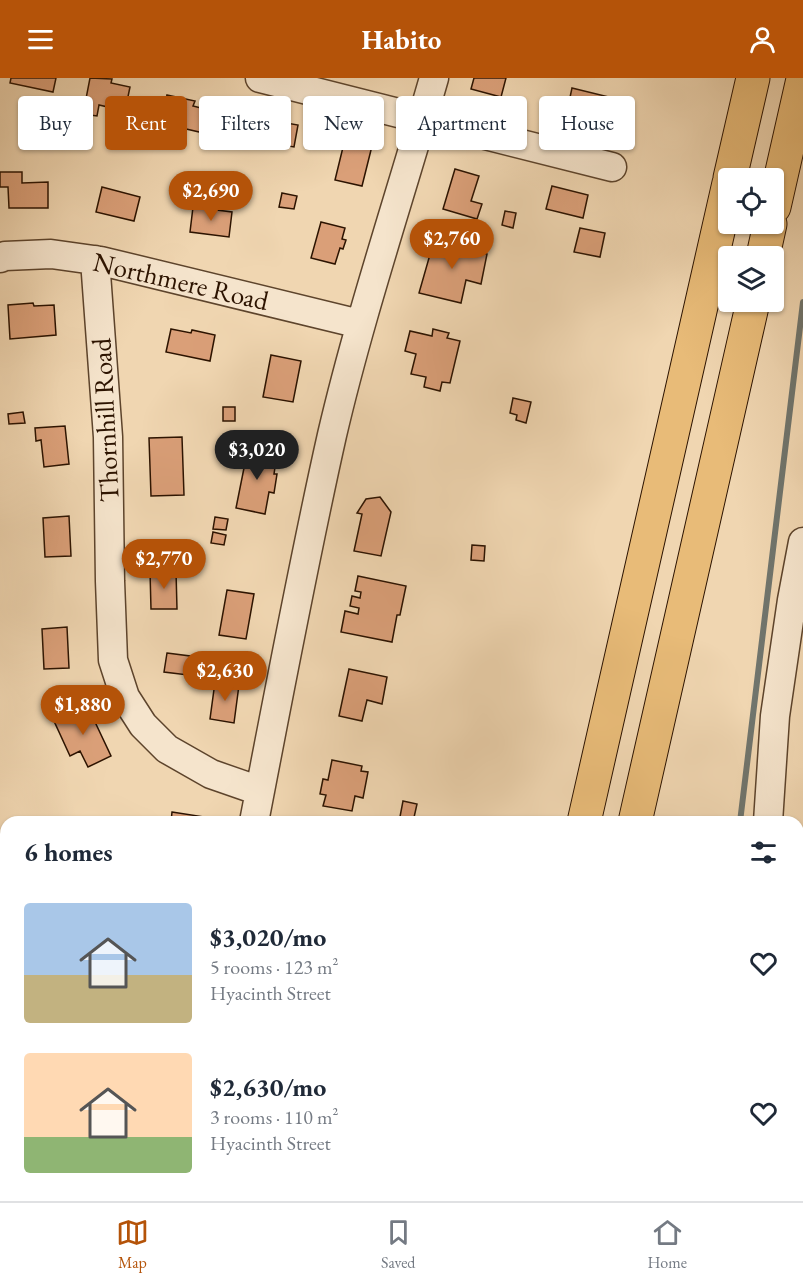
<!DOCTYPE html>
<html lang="en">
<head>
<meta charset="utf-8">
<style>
	:root { --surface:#fff; --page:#f6f6f7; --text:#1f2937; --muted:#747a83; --line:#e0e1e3; --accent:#b45309 }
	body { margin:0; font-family:"EB Garamond",serif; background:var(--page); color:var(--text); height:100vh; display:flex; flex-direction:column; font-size:22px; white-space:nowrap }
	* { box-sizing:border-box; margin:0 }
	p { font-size:20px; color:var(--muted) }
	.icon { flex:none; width:33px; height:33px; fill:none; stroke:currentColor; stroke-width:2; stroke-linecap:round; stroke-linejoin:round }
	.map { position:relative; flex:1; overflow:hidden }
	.side { position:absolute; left:0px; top:738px; width:804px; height:386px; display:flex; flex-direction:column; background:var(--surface); border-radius:18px 18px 0 0; box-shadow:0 2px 4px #0004 }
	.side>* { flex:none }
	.banner { position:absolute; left:18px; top:18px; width:768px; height:54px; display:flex; gap:12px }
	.controls { position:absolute; left:718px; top:90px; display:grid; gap:12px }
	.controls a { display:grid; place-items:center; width:66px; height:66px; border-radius:6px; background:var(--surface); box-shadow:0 2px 4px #0004; font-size:30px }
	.price { position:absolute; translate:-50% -51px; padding:0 14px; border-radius:21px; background:var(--accent); color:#fff; font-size:20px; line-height:39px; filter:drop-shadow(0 2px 3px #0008) }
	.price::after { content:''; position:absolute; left:50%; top:36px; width:18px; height:14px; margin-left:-9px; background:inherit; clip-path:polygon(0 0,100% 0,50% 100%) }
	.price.current { background:#222; color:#fff }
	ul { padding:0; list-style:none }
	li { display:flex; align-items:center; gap:18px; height:150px; padding:0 24px }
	li span { display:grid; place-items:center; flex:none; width:168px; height:120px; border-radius:6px; color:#555 }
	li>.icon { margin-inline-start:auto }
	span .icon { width:72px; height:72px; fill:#fffc; stroke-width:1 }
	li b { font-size:26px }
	h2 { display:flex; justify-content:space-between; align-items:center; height:72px; padding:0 24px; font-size:26px }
	.chip { padding:0 21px; border-radius:6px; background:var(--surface); box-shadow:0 2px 4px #0004; font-size:21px; line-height:54px }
	.chip.current { background:var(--accent); color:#fff }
	header { display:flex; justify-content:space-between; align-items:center; height:78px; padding:0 24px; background:var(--accent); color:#fff; font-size:27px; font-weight:700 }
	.dock { display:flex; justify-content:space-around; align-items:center; height:84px; border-top:2px solid var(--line); background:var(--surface); font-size:16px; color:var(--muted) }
	.dock a { display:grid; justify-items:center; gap:3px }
	.dock .current { color:var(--accent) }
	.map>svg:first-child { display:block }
	.green { fill:#bdbd89; stroke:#746844; stroke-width:1.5 }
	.water { fill:url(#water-rules); stroke:#70756d; stroke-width:1.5 }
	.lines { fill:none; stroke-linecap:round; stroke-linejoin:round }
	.stream { stroke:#70756d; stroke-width:6 }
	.building { fill:#da9f78; stroke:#2c1300; stroke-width:1.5 }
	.minor-casing { stroke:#5d442c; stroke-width:31 }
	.highway-casing { stroke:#2c1300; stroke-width:35 }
	.minor { stroke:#f5e4cc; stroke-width:28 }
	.highway { stroke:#e8bb78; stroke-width:33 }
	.labels { text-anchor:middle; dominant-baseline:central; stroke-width:4.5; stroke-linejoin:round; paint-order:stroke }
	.street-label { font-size:27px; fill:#2c1300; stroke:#f5e4cc }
</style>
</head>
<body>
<header><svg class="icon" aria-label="menu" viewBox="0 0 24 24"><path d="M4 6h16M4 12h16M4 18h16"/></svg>Habito<svg class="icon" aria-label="person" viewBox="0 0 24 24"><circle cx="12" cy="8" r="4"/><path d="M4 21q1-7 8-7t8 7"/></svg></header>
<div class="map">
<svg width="803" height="1123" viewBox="0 0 803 1123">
	<defs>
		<pattern id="water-rules" width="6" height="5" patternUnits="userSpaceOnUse" patternTransform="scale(1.5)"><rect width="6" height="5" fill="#9eb7b6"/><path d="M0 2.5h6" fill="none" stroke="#889c9b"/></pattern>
	</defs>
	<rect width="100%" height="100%" fill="#f0d6b1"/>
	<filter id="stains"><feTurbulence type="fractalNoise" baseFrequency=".00333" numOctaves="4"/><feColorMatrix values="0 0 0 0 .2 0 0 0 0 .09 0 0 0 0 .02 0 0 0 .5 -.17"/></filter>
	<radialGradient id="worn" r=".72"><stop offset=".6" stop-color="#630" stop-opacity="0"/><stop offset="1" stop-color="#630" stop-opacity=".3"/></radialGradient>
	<path class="green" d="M115,1118H273L272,1123H114Z"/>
	<path class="water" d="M803,990V1078L798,1079V991Z"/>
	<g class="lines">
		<path class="stream" d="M740,744L803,224
			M744,1118V1123"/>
	</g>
	<path class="building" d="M11,0H56L53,14L10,5Z
		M90,0L112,1L111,5L130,9L125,33L99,27L97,38L83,36Z
		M474,0H506L501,19L471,11Z
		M572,10L617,21L611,49L566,38Z
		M167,17L195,23L193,28L213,33L208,56L160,45Z
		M48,32L56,34L52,49L44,47Z
		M264,41L298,47L294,69L259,63Z
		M236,43L258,46L255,70L232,66Z
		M345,61L372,68L362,108L335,102Z
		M455,91L479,98L471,123L482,126L477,141L443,131Z
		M0,94H22V105L48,104V130H9L8,109H0Z
		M552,108L588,117L583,140L546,131Z
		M102,109L140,119L134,143L96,134Z
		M282,115L297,118L294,131L279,129Z
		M193,129L232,134L229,159L190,154Z
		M505,133L516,135L513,150L502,147Z
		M321,144L345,150L342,161L346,162L343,171L340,170L335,186L311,180Z
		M580,150L605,155L600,179L574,174Z
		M435,159L468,167L467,171L487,176L481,206L466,202L461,225L419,215Z
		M33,225L34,228L54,227L56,257L10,261L8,227Z
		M171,251L191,255L192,252L215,257L210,283L166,274Z
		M433,251L449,255L447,260L460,263L450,305L442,304L440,313L424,309L426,299L411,296L416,276L405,273L410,253L432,258Z
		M271,277L301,283L293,324L263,319Z
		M513,320L531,324L526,345L516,342L517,337L510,335Z
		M223,329H235V343H223Z
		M23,334L25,345L9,346L8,336Z
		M65,348L69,386L44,389L41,362L36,363L35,350Z
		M182,359L184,417L151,418L149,360Z
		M248,370L277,376L274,396H277L274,415L269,414L265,436L236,430Z
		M380,419L391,434L381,478L354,473L362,436L357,435L366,421Z
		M69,438L71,478L45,479L43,440Z
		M215,439L228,441L226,452L213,451Z
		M213,454L226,457L224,467L211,465Z
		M472,467L485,468L484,483L471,482Z
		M150,493H176L177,531H151Z
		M358,498L406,508L400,537H397L392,564L341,554L345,533L358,536L359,530L350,528L352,518L360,520L361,514L355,513Z
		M227,512L254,516L246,561L219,557Z
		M67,549L69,590L44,591L42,551Z
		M167,575L190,578L188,597L164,594Z
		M349,591L387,599L382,626L367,622L362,643L339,638Z
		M215,604L239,607L234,645L210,641Z
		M87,627L111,678L88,689L80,673L70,678L54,643Z
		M332,682L362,688L361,693L368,694L363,720L355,718L352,733L323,728L326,717L320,716L323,701L328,702Z
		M403,723L417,726L413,744H399Z
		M172,734L211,740L210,744H171Z"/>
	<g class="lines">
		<defs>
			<path id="minor" d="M260,0L612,89
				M0,180L5,178L51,176L101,183L360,246
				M95,182L108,359L110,503L113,582L125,619L143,647L167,671L211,696L260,713
				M254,744C279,615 303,486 332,357C360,237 400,119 434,0
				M768,744L775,638L792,522L803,464
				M0,862L6,863
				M0,1072L6,1046
				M798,1099H803
				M769,1118V1123"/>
			<path id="highway" d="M730,100L753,0
				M774,129L803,1
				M763,178L770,146
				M584,744L729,105
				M635,744L753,224
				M498,1123L500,1118
				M550,1123L551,1118"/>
		</defs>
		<use href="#minor" class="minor-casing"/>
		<use href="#highway" class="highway-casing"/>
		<use href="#minor" class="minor"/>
		<use href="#highway" class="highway"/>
	</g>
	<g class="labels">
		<g class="street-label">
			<text transform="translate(181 203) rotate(13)">Northmere Road</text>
			<text transform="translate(105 342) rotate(-93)">Thornhill Road</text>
		</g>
	</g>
	<rect width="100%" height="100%" filter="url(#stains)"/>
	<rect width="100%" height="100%" fill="url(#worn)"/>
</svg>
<div class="controls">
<a><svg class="icon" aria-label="locate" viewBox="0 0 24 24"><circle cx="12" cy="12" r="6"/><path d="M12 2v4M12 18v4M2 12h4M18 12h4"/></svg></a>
<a><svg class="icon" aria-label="layers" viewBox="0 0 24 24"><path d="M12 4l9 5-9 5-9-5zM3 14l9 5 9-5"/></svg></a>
</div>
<b class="price" style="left:211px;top:144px">$2,690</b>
<b class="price" style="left:452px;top:192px">$2,760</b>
<b class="price current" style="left:257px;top:403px">$3,020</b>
<b class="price" style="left:164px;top:512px">$2,770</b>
<b class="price" style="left:225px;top:624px">$2,630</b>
<b class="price" style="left:83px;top:658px">$1,880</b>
<div class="banner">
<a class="chip">Buy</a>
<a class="chip current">Rent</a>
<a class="chip">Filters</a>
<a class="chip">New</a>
<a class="chip">Apartment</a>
<a class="chip">House</a>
</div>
<section class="side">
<h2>6 homes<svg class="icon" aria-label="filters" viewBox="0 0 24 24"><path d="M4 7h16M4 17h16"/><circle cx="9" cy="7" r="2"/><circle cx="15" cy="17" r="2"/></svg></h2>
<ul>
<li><span style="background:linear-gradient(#a9c7e8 60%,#c2b280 0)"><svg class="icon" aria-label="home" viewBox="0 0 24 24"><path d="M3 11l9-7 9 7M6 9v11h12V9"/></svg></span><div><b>$3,020/mo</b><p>5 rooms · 123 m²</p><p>Hyacinth Street</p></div><svg class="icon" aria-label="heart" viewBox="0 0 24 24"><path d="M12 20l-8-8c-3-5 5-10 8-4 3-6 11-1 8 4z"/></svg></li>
<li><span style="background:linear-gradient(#ffd9b3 70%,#8fb573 0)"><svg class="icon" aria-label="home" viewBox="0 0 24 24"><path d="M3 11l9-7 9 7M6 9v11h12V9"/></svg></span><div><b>$2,630/mo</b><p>3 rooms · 110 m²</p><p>Hyacinth Street</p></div><svg class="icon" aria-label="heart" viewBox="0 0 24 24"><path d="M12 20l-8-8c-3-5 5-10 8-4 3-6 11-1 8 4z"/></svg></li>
</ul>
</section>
</div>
<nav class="dock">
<a class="current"><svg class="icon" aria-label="map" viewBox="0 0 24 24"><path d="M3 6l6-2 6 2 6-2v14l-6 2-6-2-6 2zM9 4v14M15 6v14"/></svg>Map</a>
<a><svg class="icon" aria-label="saved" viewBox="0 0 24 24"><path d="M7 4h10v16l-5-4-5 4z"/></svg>Saved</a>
<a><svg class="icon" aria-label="home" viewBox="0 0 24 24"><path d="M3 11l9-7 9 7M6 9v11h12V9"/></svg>Home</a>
</nav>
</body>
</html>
